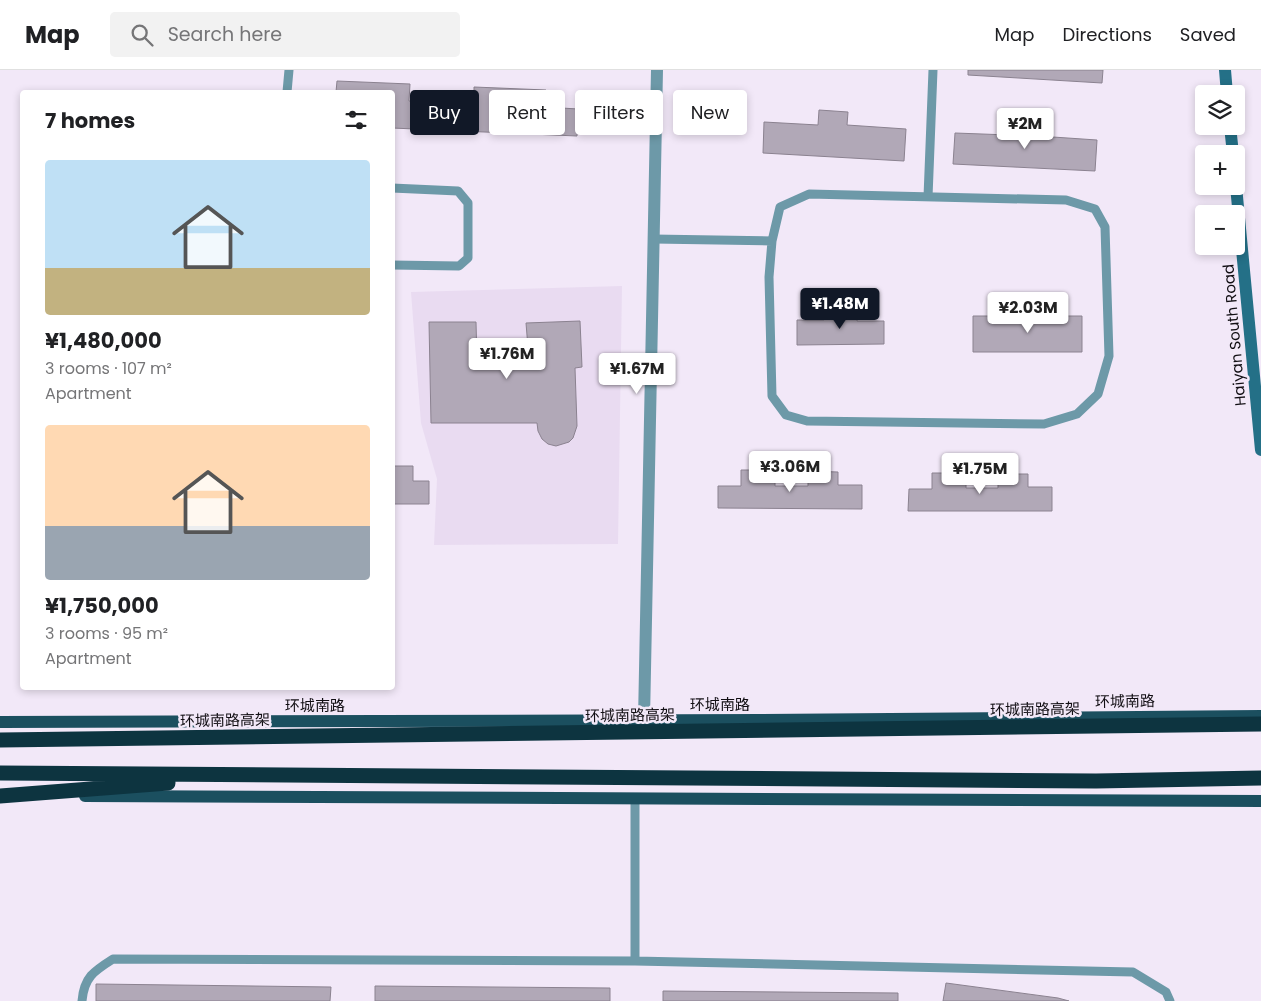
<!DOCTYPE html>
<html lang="en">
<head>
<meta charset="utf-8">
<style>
	:root { --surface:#fff; --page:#f2f2f2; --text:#202124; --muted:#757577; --line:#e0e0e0; --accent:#111827 }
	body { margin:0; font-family:Poppins,"Noto Sans SC",sans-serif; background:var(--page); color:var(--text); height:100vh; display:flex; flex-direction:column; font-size:19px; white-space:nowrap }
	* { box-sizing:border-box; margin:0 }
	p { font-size:16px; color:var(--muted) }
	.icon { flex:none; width:28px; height:28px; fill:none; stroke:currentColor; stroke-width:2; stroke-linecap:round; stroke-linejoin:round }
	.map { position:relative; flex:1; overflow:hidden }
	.side { position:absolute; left:20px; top:20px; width:375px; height:600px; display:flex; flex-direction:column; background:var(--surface); border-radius:5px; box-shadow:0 2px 8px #0003 }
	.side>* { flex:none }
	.top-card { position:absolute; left:410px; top:20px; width:475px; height:45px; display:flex; gap:10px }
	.tools { position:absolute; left:1195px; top:15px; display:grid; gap:10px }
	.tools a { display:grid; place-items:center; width:50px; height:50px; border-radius:5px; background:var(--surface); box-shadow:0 2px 8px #0003; font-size:25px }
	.price { position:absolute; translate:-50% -42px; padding:0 11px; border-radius:5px; background:#fff; color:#222; font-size:16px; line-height:32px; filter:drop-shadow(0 1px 2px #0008) }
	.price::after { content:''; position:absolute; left:50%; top:30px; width:15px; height:11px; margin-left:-8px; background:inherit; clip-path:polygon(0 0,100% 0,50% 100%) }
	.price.active { background:var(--accent); color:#fff }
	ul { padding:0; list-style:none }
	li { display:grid; align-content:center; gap:10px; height:265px; padding:0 25px }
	li span { display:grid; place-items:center; height:155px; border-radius:5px; color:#555 }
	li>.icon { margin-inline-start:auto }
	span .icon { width:90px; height:90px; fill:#fffc; stroke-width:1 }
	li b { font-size:21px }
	h2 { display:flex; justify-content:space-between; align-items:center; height:60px; padding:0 25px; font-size:21px }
	.chip { padding:0 18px; border-radius:5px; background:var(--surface); box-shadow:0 2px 8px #0003; font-size:18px; line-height:45px }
	.chip.active { background:var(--accent); color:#fff }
	header { display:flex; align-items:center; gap:30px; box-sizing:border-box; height:70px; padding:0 25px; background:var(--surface); border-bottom:1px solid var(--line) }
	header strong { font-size:24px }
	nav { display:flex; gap:28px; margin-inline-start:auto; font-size:18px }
	.search { width:350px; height:45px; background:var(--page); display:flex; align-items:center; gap:12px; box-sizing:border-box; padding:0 18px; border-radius:5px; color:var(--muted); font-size:19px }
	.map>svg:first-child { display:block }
	.built { fill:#e9dbf1 }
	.building { fill:#b1a8b7; stroke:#8b8290 }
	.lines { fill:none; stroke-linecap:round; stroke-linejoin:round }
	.lane { stroke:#6d99a8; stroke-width:9 }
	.street { stroke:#6d99a8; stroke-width:12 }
	.secondary { stroke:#247087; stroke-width:12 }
	.primary { stroke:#1b4f5f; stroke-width:12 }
	.highway { stroke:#0d3440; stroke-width:15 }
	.labels { text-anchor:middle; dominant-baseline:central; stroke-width:5; stroke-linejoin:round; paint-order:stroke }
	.street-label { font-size:15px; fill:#110e13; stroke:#f2e8f8 }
</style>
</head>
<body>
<header>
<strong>Map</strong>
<div class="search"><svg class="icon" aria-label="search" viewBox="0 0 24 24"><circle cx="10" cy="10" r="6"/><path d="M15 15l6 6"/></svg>Search here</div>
<nav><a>Map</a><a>Directions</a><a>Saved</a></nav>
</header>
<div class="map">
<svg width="1261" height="931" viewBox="0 0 1261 931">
	<rect width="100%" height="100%" fill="#f2e8f8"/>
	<path class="built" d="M622,216L618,474L434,475L437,409L421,353L411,222Z"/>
	<path class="building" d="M968,0H1103L1102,13L968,5Z
		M337,11L410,14L409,31L474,34V17L546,20L545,37L578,39L577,66L392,58V22H336Z
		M819,40L848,42L847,55L906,59L904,91L763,83L764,52L818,55Z
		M1009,51L1039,53L1038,66L1097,70L1095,101L953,94L955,63L1009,65Z
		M858,240L857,251H884V274L797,275V250H824V241Z
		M973,246H1082V282H973Z
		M580,251L582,297L575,298L577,356L573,368L569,372L556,376L548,374L542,369L538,361L537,353H431L429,252H476L477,290H529L526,253Z
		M392,396H413V411H429V434H392Z
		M741,400H775V416H808V401L838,402V415H862V439L718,438V416H741Z
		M932,403H966V418H998V404H1028V417H1052V441H908L909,419H932Z
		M946,913L1058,928L1069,931H943Z
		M96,914L331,917L330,931H96Z
		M375,916L610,918V931H375Z
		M663,921L898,923V931H663Z"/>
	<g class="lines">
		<path class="lane" d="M287,22L289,0
			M392,118L458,121L468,133V188L459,196L392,195
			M809,124L1066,130L1095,139L1105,157L1109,286L1098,324L1077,344L1044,354L807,351L786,345L772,326L769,207L772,171L780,137Z
			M928,127L933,0
			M653,169L772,171
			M635,891V728
			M82,931C84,907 94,901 113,889L635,891L1133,902L1166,922L1170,931"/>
		<path class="street" d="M644,650L657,0"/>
		<path class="secondary" d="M1225,0L1227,24
			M1230,56L1233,84
			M1236,116L1261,380"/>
		<path class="primary" d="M0,652L762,650L1261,646
			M85,726L1261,731"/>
		<path class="highway" d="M0,670L1261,654
			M0,703L1096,711L1261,708
			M0,726L168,713"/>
	</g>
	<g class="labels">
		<g class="street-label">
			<text transform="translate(1234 265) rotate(-95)">Haiyan South Road</text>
			<text transform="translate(1125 631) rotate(-1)">环城南路</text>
			<text x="720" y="634">环城南路</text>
			<text x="315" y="635">环城南路</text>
			<text transform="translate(1035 639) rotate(-1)">环城南路高架</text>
			<text transform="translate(630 645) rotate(-1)">环城南路高架</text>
			<text transform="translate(225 650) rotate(-1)">环城南路高架</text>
		</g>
	</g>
</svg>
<div class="tools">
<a><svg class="icon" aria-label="layers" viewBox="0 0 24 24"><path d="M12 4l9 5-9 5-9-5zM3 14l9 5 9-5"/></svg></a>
<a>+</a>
<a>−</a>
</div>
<b class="price" style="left:1025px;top:80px">¥2M</b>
<b class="price active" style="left:840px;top:260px">¥1.48M</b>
<b class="price" style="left:1028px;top:264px">¥2.03M</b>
<b class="price" style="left:507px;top:310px">¥1.76M</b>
<b class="price" style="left:637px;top:325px">¥1.67M</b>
<b class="price" style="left:790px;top:423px">¥3.06M</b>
<b class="price" style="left:980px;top:425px">¥1.75M</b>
<div class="top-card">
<a class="chip active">Buy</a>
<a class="chip">Rent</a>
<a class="chip">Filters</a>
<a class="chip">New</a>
</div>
<section class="side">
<h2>7 homes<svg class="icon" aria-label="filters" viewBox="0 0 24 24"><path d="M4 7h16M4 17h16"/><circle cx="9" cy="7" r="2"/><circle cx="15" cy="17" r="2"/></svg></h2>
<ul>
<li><span style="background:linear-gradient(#bfe0f5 70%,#c2b280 0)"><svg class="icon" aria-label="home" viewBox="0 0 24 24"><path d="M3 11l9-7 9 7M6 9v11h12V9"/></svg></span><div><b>¥1,480,000</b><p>3 rooms · 107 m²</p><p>Apartment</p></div></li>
<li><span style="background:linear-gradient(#ffd9b3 65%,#9aa5b1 0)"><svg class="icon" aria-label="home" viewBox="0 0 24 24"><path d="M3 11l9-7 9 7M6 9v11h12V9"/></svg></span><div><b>¥1,750,000</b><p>3 rooms · 95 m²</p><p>Apartment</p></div></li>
</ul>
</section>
</div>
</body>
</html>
